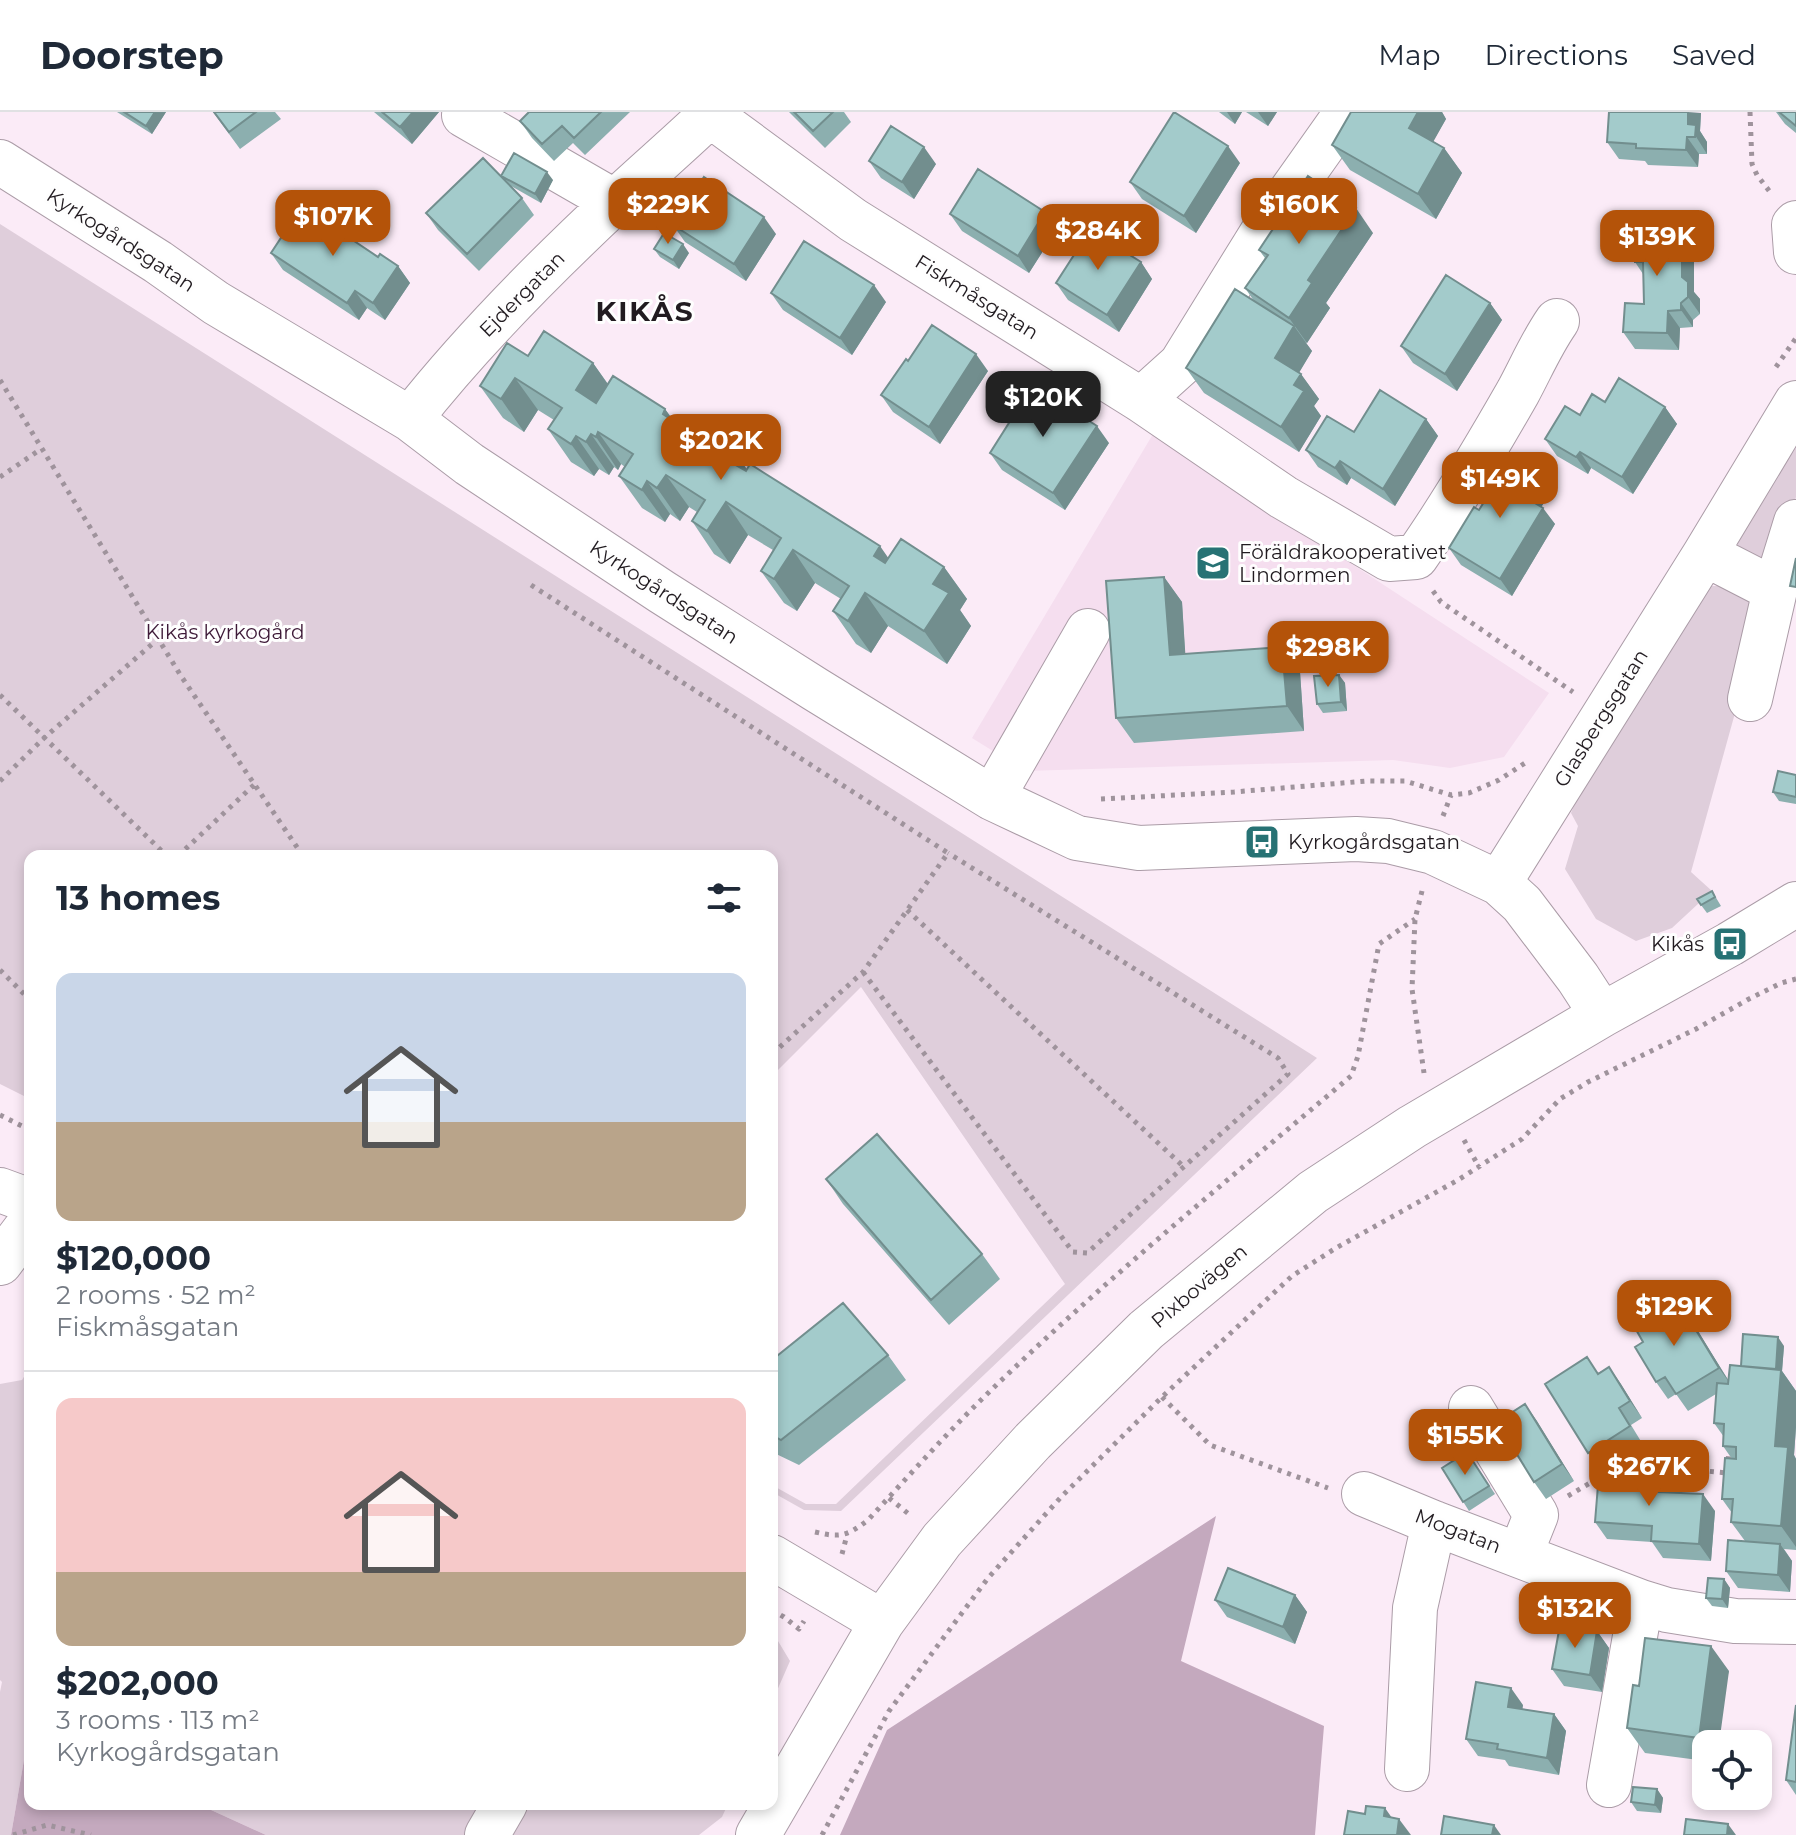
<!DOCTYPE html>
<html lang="en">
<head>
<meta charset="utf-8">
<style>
	:root { --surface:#fff; --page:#f6f6f7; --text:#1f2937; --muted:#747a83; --line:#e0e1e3; --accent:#b45309 }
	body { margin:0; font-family:Montserrat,sans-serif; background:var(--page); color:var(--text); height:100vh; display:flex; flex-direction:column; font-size:30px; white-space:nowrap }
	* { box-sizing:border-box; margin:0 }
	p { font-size:26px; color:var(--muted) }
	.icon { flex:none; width:44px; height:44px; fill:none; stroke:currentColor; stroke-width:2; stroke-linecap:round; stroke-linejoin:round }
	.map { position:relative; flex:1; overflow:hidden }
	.panel { position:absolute; left:24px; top:738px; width:754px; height:960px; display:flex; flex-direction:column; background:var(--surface); border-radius:16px; box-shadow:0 4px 12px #0003 }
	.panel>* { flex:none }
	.fabs { position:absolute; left:1692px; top:1618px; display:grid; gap:16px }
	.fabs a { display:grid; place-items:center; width:80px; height:80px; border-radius:16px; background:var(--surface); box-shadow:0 4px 12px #0003; font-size:40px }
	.price { position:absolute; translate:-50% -68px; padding:0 18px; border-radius:16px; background:var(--accent); color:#fff; font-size:26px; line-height:52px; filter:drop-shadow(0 2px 4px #0008) }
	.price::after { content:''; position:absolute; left:50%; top:48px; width:24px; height:18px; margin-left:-12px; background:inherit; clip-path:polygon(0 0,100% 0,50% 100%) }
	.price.active { background:#222; color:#fff }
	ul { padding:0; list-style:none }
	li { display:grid; align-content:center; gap:16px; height:424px; padding:0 32px }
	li+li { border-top:2px solid var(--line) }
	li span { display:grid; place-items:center; height:248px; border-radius:16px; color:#555 }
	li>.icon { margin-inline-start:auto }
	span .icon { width:144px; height:144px; fill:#fffc; stroke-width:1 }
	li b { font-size:34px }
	h2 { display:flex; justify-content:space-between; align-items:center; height:96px; padding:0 32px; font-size:34px }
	header { display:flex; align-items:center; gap:48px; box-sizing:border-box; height:112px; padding:0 40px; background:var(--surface); border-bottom:2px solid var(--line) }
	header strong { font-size:38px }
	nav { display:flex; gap:44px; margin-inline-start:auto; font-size:28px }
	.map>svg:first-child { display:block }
	.built { fill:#f5deef }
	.green { fill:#dfcedb }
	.forest { fill:#c4a9be }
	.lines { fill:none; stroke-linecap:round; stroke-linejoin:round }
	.minor-casing { stroke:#ab9ca7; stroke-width:46 }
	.path { stroke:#9f939c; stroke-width:5; stroke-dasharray:4 6; stroke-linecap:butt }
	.minor { stroke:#fff; stroke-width:44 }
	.wall { fill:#8cafaf }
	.shaded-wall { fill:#728e8e }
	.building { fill:#a3cbcb; stroke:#728e8e; stroke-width:2 }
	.labels { text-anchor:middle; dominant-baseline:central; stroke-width:6; stroke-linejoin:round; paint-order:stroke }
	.street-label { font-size:20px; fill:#211b20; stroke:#fefefe }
	.poi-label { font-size:20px; fill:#211b20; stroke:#fefefe; text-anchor:start }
	.park-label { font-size:20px; fill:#3e1a38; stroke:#fefefe }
	.district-label { font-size:28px; font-weight:bold; letter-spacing:2px; fill:#211b20; stroke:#fefefe }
</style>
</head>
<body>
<header>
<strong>Doorstep</strong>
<nav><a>Map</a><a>Directions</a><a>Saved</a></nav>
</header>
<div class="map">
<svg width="1796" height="1723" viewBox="0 0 1796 1723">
	<rect width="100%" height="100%" fill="#fbebf7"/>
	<path class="built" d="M1153,322L1549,581L1504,645L1450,656L1393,648L1025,659L972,626Z"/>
	<path class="green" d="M0,112L1317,946L841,1399L804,1398L772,1380V1373L806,1392H836L1065,1172L861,875L772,964V744H30V987L0,972Z
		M1796,336V385L1780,444L1757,451L1738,440L1736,421Z
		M1704,474H1726L1752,489L1758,518L1691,760L1712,779L1672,816L1636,829L1596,807L1565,757L1578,714L1571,701L1587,662Z
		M30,1255V1613L11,1723H0V1580L2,1570L0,1568V1272L22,1268Z
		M772,1519L790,1549L772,1590Z
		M198,1692H728L722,1705L699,1723H266Z"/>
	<path class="forest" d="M1216,1404L1181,1549L1324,1614L1315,1723H840L887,1618Z
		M30,1613V1692H198L266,1723H11Z"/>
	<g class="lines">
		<defs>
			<path id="minor" d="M464,3L615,90
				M710,3L853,108L1141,288L1283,385L1389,447L1416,445C1453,392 1486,336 1518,280C1531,256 1541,232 1557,209
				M0,50L158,150L216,191L410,307L469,352L662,480L815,577L992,686L1077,726L1139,736L1356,727L1388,729L1433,740L1499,771L1522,792L1578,866L1602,903
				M1796,111L1794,113L1796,140
				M1141,288L1181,252L1267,113L1347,0
				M410,307C472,228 544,156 617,88C649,58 682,30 713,0
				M1705,442L1775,478
				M1750,587L1775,478L1796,410
				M992,686L1088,519
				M1499,771L1705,442L1796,291
				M0,1078L30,1089
				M0,1151L30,1111
				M1471,1296L1536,1403L1520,1443
				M1364,1382L1434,1411L1641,1490L1667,1498L1735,1509L1796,1510
				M772,1445L882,1510
				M1407,1657L1415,1496L1434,1411
				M1609,1673L1641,1490
				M487,1723L505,1692
				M758,1723L882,1510L942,1428L1033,1329L1146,1218L1313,1080L1412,1015L1602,903L1730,832L1796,792"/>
		</defs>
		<use href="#minor" class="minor-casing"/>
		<path class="path" d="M1750,0L1752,52L1757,63L1770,80
			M1776,255L1796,226
			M0,268L181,564L303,744
			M0,365L41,337
			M531,473L948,741L863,860L772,942
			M1433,479L1441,490L1573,580
			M0,583L167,744
			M0,669L44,626L158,527
			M1101,687L1234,680L1367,669H1405L1451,683L1469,681L1499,668L1525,651
			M1443,704L1451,683
			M178,744L255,672
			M1422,779L1415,807L1412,877L1424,961
			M907,798L1184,1055
			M0,858L30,888
			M863,860L1073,1140L1087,1141L1288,962L1278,946L948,741
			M0,1003L30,1018
			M1464,1028L1479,1055
			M1162,1285L1210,1333L1328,1376
			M1568,1384L1600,1365L1632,1352L1727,1361L1729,1338
			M889,1386L910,1403
			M815,1420C841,1426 847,1424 868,1408C906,1367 944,1324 985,1284C1101,1171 1227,1069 1351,964L1358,944L1379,832L1415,807
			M842,1442L847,1423
			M772,1498L784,1505L799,1517L804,1509
			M13,1723L47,1713L91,1723
			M822,1723L889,1599L988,1466L1062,1384L1162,1285L1292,1164L1336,1136L1458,1068L1522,1027L1560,987L1588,970L1696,917L1747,888L1781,871L1796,867"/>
		<use href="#minor" class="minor"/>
	</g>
	<path class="wall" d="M117,0H166L152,22Z
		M213,0H275L281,7L240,37Z
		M374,0H439L412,32Z
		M529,0H630L585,43L573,31L554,49L532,26L520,9Z
		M789,0H844L851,10L825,36Z
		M1219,0H1242L1235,12Z
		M1246,0H1277L1268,14Z
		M1351,0H1442L1446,7L1433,29L1444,36L1462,61L1436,107L1350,58L1332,33Z
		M1776,0H1796V21L1785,12Z
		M1701,1L1700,19L1707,30V42H1699L1698,55L1648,53L1645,49L1619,47L1607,30Z
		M869,49L936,52L914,87L881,66Z
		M1240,51L1196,121L1142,87L1130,70Z
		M501,64L553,68L541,91L511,74L522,86L534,103L479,159L438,118L426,101Z
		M950,102L1057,117L1029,161L962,119Z
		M673,113L776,122L746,169L685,130Z
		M1373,121L1326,191L1330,196L1307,231L1305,230L1312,239L1299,260L1319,287L1314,294L1321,304L1299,340L1204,281L1186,256L1254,189L1245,176L1265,146L1259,138Z
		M1694,130V180L1700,187V202L1693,208V215L1680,216L1679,238L1635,237L1623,220L1644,192L1643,162L1635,150Z
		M654,137L689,141L679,157L660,145Z
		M271,141L378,145L398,154L410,171L385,208L367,196L359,208L283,158Z
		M1141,150L1152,167L1119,220L1068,188L1056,171Z
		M771,181L886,190L852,243L783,198Z
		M1490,191L1502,208L1457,279L1413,251L1401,234Z
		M528,244L593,251L608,272L665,297L674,309L747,357L888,446L944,455L967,487L960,498L971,514L947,552L888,514L871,541L856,532L833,499L841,487L815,471L797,499L784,491L761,459L773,438L748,423L730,452L714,442L692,409L697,400L689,395L680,409L670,402L665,410L642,396L619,364L625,355L621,352L618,358L614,355L609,363L599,357L594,364L571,350L548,317L554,308L538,298L524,320L503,306L480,274Z
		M908,249L988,259L940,332L893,300L881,283Z
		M1605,290L1665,295L1677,312L1633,382L1591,356L1588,362L1557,344L1545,327L1580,303Z
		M1426,307L1438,324L1395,394L1351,366L1347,373L1318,355L1306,338L1354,320Z
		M1109,331L1065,398L1002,358L990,341Z
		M1538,364L1550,381L1541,395L1555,412L1512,484L1461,453L1449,436L1479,398L1493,375L1488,368Z
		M1164,465L1182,490L1185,542L1282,535L1300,560L1304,619L1134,631L1116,606Z
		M1339,563L1345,571L1347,599L1323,601L1317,592Z
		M1796,663V692L1779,689L1773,680Z
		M1712,779L1721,794L1707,801L1701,793Z
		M826,1067L982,1142L1000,1167L949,1213L843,1092Z
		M1677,1187L1729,1269L1742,1254L1784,1234L1782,1259L1796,1279V1315L1794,1343L1796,1347V1438L1784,1437L1792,1449L1790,1480L1738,1476L1726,1459L1745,1429L1731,1410L1732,1401L1722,1387L1732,1347L1723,1334L1724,1325L1714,1311L1716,1282L1688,1299L1676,1282L1668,1287L1656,1270L1643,1230Z
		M888,1243L906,1268L799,1353L772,1340V1248Z
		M1609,1255L1642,1306L1631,1313L1642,1331L1600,1358L1588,1341L1598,1261Z
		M1525,1292L1574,1369L1546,1387L1534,1370Z
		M1467,1340L1495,1382L1469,1399L1442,1356Z
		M1670,1381L1715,1399L1711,1449L1663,1446L1652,1430L1607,1427L1595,1410Z
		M1724,1467L1730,1476L1728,1496L1712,1494L1706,1486Z
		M1295,1483L1307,1500L1295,1532L1227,1505L1215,1488Z
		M1597,1519L1609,1536L1602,1580L1564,1574L1552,1557Z
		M1729,1559L1706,1632V1649L1645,1641L1627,1616Z
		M1523,1593L1522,1597L1554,1602L1566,1619L1559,1663L1509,1654L1505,1648L1478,1644L1466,1627Z
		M1796,1593V1683L1786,1668Z
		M1657,1677L1663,1686L1661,1701L1637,1699L1631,1690Z"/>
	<path class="shaded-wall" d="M155,0H166L152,22L146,14Z
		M413,0H439L412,32L400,15Z
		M1227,0H1242L1235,12Z
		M1258,0H1277L1268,14Z
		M1418,0H1442L1446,7L1427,41L1409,16Z
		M1688,0L1701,1L1700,19L1707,30V42L1688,12Z
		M1687,25L1699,42L1698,55L1686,38Z
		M1228,34L1240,51L1196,121L1184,104Z
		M924,35L936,52L914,87L902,70Z
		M1444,36L1462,61L1436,107L1418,82Z
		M547,60L553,68L541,91L535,82Z
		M1356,96L1373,121L1326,191L1330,196L1307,231L1289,206L1308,168Z
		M1045,100L1057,117L1029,161L1018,144Z
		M764,105L776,122L746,169L734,152Z
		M1682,113L1694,130V180L1700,187V202L1688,185L1682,165Z
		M683,132L689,141L679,157L673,148Z
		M1141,150L1152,167L1119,220L1107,203Z
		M398,154L410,171L385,208L373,191Z
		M874,173L886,190L852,243L840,226Z
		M355,179L367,196L359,208L347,191Z
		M1490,191L1502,208L1457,279L1445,262Z
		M1681,191L1693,208V215L1681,198Z
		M1668,199L1680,216L1679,238L1667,221Z
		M1294,214L1312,239L1293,271L1275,246Z
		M976,242L988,259L940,332L929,315Z
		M593,251L616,284L599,311L576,278Z
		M1301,262L1319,287L1314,294L1321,304L1299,340L1281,315L1294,273Z
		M515,266L538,298L524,320L501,287Z
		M1665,295L1677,312L1633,382L1622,365Z
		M665,297L688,330L663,302Z
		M1426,307L1438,324L1395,394L1383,377Z
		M1097,314L1109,331L1065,398L1053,381Z
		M598,320L621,352L618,358L596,325Z
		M591,322L614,355L609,363L586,330Z
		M576,324L599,357L594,364L571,332Z
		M1580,340L1591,356L1588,362L1576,345Z
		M737,343L760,376L732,351Z
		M1340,349L1351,366L1347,373L1335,356Z
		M666,363L689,395L680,409L657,376Z
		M1538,364L1550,381L1537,402L1525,385Z
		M647,369L670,402L665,410L642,378Z
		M726,390L748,423L730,452L707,419Z
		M1543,396L1555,412L1512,484L1500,467Z
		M880,434L903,467L874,444Z
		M793,438L815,471L797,499L774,467Z
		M944,455L967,487L960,498L971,514L947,552L924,519L933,472Z
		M1164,465L1182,490L1187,568L1170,543Z
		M865,481L888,514L871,541L848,509Z
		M1282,535L1300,560L1304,619L1287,594Z
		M1339,563L1345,571L1347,599L1341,590Z
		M1677,1187L1689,1204L1731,1273L1719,1256Z
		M1778,1225L1784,1234L1782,1259L1796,1279V1315L1794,1343L1796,1347V1435L1781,1414L1775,1334L1776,1257Z
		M1609,1255L1621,1272L1642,1306L1630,1289Z
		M1525,1292L1537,1309L1574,1369L1562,1352Z
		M1658,1365L1670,1382L1658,1380Z
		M1703,1382L1715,1399L1711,1449L1699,1432Z
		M1780,1432L1792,1449L1790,1480L1778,1463Z
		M1724,1467L1730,1476L1728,1496L1722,1487Z
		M1295,1483L1307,1500L1295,1532L1283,1515Z
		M1597,1519L1609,1536L1602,1580L1590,1563Z
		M1711,1534L1729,1559L1719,1632H1706V1635L1699,1626Z
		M1511,1576L1523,1593L1520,1612L1508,1595Z
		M1554,1602L1566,1619L1559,1663L1547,1646Z
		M1657,1677L1663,1686L1661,1701L1655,1693Z
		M1385,1696L1397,1713L1384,1704Z
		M1399,1707L1411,1723H1397Z
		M1728,1712L1736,1723H1727Z
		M1494,1713L1501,1723H1492Z"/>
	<path class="building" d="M124,0H155L146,14Z
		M214,0H256L229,20Z
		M382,0H413L400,15Z
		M529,0H601L574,26L562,14L542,32L520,9Z
		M794,0H833L813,19Z
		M1174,0L1228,34L1184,104L1130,70Z
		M1351,0H1418L1409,16L1444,36L1418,82L1332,33Z
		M1609,0H1688V12L1696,13L1695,25H1687L1686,38L1636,36V32L1607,30Z
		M1779,0H1796V14Z
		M891,14L924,35L902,70L869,49Z
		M514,41L547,60L535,82L501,64Z
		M483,46L522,86L467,142L426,101Z
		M978,57L1045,100L1018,144L950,102Z
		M1308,64L1356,96L1308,168L1312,171L1289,206L1245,176L1268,143L1259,138Z
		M704,65L764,105L734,152L673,113Z
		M302,94L378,145L380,142L398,154L373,191L355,179L347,191L271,141Z
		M1634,112L1682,113V165L1688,170V185L1681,191V198L1668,199L1667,221L1623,220L1625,191L1644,192L1643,150H1635Z
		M1090,118L1141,150L1107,203L1056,171Z
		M664,121L683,132L673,148L654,137Z
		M804,129L874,173L840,226L771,181Z
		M1446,163L1490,191L1445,262L1401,234Z
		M1235,177L1294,214L1275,246L1301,262L1294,273L1304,279L1281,315L1186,256Z
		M932,213L976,242L929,315L881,283L906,247L908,249Z
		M544,219L593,251L576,278L596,291L613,264L665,297L663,302L684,316L687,311L737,343L732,351L746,359L750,352L880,434L874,444L885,451L901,427L944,455L933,472L949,481L924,519L865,481L848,509L833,499L849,474L793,438L774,467L761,459L781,426L726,390L707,419L692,409L705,388L666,363L657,376L647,369L642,378L619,364L633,342L598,320L596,325L591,322L586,330L576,324L571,332L548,317L562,296L515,266L501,287L480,274L507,231L528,244Z
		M1619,266L1665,295L1622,365L1580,340L1576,345L1545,327L1565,294L1580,303L1592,282L1605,290Z
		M1033,273L1097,314L1053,381L990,341Z
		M1380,278L1426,307L1383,377L1340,349L1335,356L1306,338L1327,304L1354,320Z
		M1503,343L1538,364L1525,385L1543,396L1500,467L1449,436L1474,395L1479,398L1495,372L1488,368Z
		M1796,446V475L1790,474Z
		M1164,465L1170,543L1282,535L1287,594L1116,606L1106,469Z
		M1339,563L1341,590L1317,592L1314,564Z
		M1778,659L1796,663V685L1773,680Z
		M1712,779L1715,785L1701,793L1697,787Z
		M877,1022L982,1142L931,1188L826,1067Z
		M1677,1187L1719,1256L1676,1282L1665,1265L1656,1270L1635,1235L1643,1230L1634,1214Z
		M843,1191L888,1243L781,1328L772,1323V1248Z
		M1743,1222L1778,1225L1776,1257L1741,1254Z
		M1587,1245L1598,1262L1609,1255L1630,1289L1619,1296L1630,1314L1588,1341L1545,1272Z
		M1730,1253L1781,1258L1775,1334L1788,1335L1781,1414L1731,1410L1733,1387H1722L1725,1346L1736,1347V1335L1723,1334L1724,1312L1714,1311L1717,1271L1728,1272Z
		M1525,1292L1562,1352L1534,1370L1497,1310Z
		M1467,1340L1489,1374L1463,1390L1442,1356Z
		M1599,1361L1658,1365V1380L1703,1382L1699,1432L1651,1429L1652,1414L1595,1410Z
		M1728,1428L1780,1432L1778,1463L1726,1459Z
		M1228,1456L1295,1483L1283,1515L1215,1488Z
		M1708,1466L1724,1467L1722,1487L1706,1486Z
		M1560,1513L1597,1519L1590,1563L1552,1557Z
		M1645,1526L1711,1534L1699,1626L1627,1616L1633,1573L1639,1574Z
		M1476,1570L1511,1576L1508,1595L1554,1602L1547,1646L1497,1637L1498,1632L1466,1627Z
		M1796,1593V1670L1786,1668Z
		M1633,1675L1657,1677L1655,1693L1631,1690Z
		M1366,1694L1385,1696L1384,1704L1399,1707L1397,1723H1344L1348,1699L1365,1702Z
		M1444,1704L1494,1713L1492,1723H1441Z
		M1686,1707L1728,1712L1727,1723H1684Z"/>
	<defs>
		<symbol id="school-square" viewBox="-11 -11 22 22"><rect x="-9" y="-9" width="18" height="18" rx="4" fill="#277274" stroke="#fefefe"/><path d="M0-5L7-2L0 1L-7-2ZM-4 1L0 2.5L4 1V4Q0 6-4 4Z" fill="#fff"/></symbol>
		<symbol id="bus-square" viewBox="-11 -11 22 22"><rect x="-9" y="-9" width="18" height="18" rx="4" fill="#277274" stroke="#fefefe"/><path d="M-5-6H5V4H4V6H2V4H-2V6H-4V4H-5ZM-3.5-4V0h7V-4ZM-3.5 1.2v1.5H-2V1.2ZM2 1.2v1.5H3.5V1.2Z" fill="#fff"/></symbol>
	</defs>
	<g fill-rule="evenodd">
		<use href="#school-square" x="1193" y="431" width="40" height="40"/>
		<use href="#bus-square" x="1242" y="710" width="40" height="40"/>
		<use href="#bus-square" x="1710" y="812" width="40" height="40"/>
	</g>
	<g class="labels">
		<g class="street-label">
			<text transform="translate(121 128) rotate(33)">Kyrkogårdsgatan</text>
			<text transform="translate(522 182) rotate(-45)">Ejdergatan</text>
			<text transform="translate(977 185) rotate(32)">Fiskmåsgatan</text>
			<text transform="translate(664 480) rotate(33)">Kyrkogårdsgatan</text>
			<text transform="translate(1601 606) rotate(-58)">Glasbergsgatan</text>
			<text transform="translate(1199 1174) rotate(-40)">Pixbovägen</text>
			<text transform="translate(1458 1419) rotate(21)">Mogatan</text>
		</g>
		<g class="poi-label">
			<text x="1239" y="440">Föräldrakooperativet<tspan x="1239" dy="23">Lindormen</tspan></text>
			<text x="1288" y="730">Kyrkogårdsgatan</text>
			<text x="1704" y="832" text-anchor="end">Kikås</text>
		</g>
		<g class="park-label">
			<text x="225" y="520">Kikås kyrkogård</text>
		</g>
		<g class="district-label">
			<text x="645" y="199">KIKÅS</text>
		</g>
	</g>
</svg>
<div class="fabs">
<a><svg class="icon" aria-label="locate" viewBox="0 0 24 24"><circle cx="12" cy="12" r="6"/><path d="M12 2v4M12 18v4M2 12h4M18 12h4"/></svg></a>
</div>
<b class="price" style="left:668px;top:134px">$229K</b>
<b class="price" style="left:1299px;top:134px">$160K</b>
<b class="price" style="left:333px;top:146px">$107K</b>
<b class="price" style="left:1098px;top:160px">$284K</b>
<b class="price" style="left:1657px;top:166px">$139K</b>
<b class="price active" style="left:1043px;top:327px">$120K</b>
<b class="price" style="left:721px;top:370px">$202K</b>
<b class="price" style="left:1500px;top:408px">$149K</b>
<b class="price" style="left:1328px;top:577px">$298K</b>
<b class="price" style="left:1674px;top:1236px">$129K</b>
<b class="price" style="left:1465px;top:1365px">$155K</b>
<b class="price" style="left:1649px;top:1396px">$267K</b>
<b class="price" style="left:1575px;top:1538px">$132K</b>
<section class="panel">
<h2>13 homes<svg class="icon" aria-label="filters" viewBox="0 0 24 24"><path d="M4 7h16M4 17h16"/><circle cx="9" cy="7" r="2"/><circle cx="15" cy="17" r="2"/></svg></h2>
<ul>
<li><span style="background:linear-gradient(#c9d6e8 60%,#b9a48a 0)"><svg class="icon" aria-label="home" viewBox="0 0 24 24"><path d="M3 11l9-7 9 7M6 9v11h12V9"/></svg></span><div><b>$120,000</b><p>2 rooms · 52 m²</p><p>Fiskmåsgatan</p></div></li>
<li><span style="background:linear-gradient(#f6c9c9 70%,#b9a48a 0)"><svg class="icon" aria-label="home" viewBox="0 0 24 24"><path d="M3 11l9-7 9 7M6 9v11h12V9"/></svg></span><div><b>$202,000</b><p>3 rooms · 113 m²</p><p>Kyrkogårdsgatan</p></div></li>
</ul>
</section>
</div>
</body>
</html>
